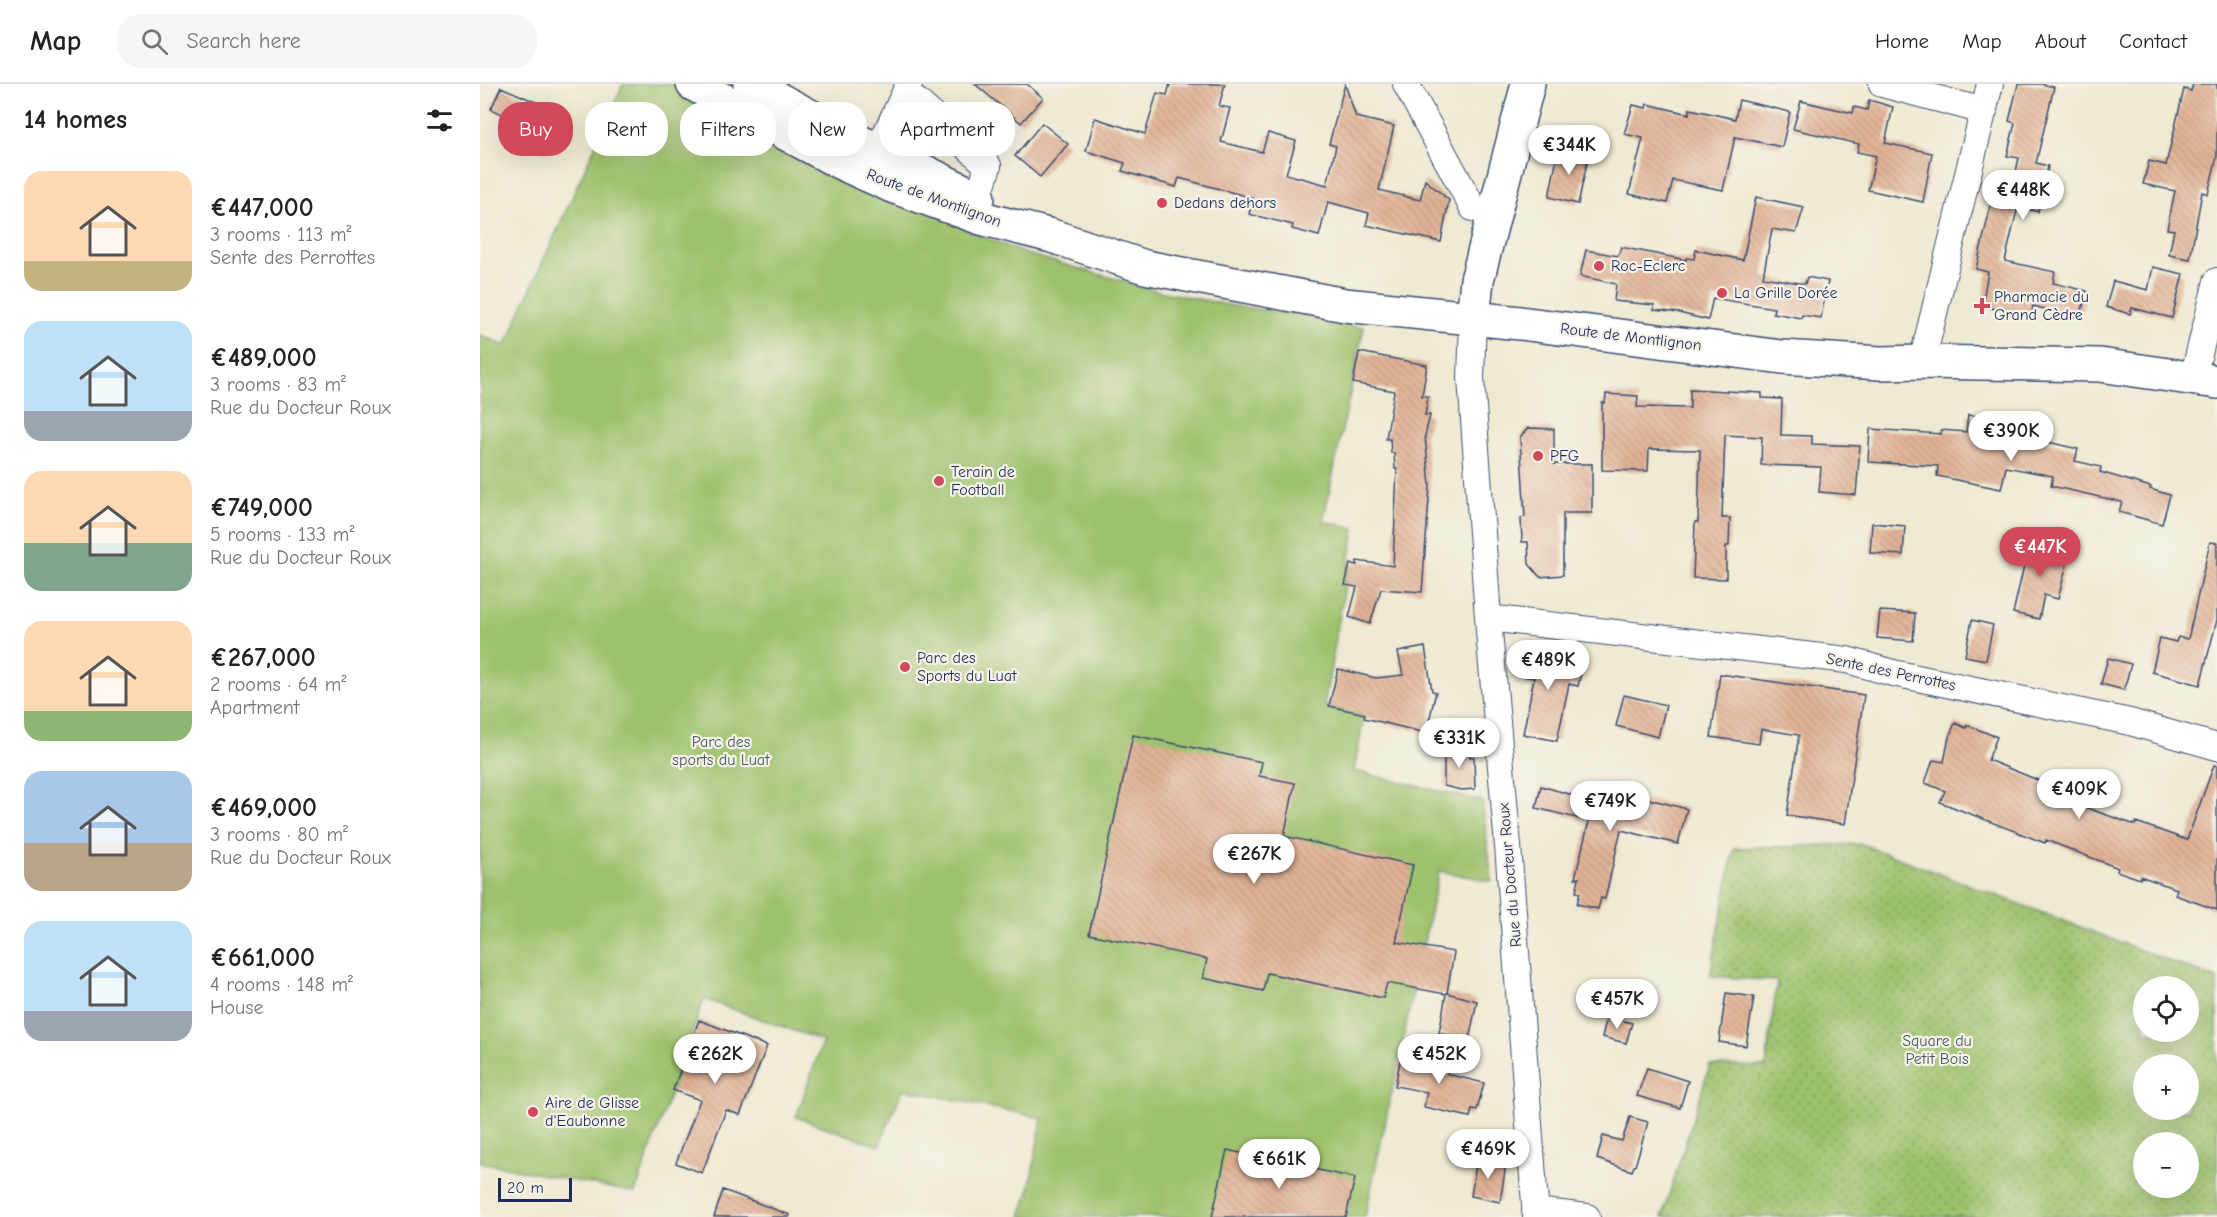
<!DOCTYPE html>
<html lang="en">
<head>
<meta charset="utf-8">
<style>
	:root { --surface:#fff; --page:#f6f6f6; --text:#222; --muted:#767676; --line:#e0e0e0; --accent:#d1495b }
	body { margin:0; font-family:"Comic Neue",sans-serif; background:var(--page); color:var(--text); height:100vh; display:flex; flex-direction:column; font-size:22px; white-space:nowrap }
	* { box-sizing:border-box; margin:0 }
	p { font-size:20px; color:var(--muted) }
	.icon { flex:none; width:33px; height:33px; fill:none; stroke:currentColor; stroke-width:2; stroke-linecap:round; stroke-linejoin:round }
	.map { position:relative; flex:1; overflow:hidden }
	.sheet { display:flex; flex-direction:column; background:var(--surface); width:480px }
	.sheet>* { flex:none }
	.top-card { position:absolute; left:18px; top:18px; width:570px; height:54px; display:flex; gap:12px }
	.fabs { position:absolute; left:1653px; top:892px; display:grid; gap:12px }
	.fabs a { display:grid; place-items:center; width:66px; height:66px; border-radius:50%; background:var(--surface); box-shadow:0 6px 24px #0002; font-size:30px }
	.scale { position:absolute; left:18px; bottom:15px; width:74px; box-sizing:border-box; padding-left:6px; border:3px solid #1b2f5e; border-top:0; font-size:16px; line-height:21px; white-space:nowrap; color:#1b2f5e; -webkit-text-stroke:4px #f7f3e8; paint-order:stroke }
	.price { position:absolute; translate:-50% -51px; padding:0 14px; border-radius:21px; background:#fff; color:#222; font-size:20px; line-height:39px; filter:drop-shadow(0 2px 3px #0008) }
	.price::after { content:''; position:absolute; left:50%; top:36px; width:18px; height:14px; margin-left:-9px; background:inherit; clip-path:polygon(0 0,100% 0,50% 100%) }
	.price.current { background:var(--accent); color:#fff }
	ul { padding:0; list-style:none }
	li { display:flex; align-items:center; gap:18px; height:150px; padding:0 24px }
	li span { display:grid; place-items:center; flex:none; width:168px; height:120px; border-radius:18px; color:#555 }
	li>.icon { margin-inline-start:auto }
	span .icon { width:72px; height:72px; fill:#fffc; stroke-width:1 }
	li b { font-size:26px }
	h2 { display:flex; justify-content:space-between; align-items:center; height:72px; padding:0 24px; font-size:26px }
	.chip { padding:0 21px; border-radius:24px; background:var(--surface); box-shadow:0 6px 24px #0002; font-size:21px; line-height:54px }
	.chip.current { background:var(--accent); color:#fff }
	header { display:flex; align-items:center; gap:36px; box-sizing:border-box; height:84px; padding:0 30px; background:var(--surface); border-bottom:2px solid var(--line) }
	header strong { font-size:28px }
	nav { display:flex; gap:33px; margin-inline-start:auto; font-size:21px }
	.search { width:420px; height:54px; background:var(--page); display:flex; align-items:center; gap:15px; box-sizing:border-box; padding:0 21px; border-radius:24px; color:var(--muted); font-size:22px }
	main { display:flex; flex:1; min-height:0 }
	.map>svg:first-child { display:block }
	.grass { fill:url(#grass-dots); stroke:#5c7865; stroke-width:1.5; fill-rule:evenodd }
	.pitch { fill:#9dc16c; stroke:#5c7865; stroke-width:1.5 }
	.building { fill:url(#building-back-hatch) }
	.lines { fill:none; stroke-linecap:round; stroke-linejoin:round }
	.minor-casing { stroke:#3b4b6f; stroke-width:28 }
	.tertiary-casing { stroke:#3b4b6f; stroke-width:36 }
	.secondary-casing { stroke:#3b4b6f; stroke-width:36 }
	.minor { stroke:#fff; stroke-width:26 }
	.tertiary { stroke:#fff; stroke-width:33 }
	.secondary { stroke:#fff; stroke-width:33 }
	.poi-dot { fill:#d1495b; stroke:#f7f3e8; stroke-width:2 }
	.labels { text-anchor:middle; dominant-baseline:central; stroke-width:4.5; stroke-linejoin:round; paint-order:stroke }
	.street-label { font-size:16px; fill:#1b2f5e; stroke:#f7f3e8 }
	.poi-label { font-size:16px; fill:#1b2f5e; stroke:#f7f3e8; text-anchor:start }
	.park-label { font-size:16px; fill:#425b62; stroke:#f7f3e8 }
</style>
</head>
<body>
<header>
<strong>Map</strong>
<div class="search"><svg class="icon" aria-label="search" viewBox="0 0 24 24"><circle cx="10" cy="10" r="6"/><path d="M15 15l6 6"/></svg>Search here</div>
<nav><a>Home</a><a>Map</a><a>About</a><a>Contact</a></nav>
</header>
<main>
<section class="sheet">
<h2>14 homes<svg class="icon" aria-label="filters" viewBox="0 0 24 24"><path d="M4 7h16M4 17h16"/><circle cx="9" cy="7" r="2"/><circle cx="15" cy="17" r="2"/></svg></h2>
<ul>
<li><span style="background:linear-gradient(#ffd9b3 75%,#c2b280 0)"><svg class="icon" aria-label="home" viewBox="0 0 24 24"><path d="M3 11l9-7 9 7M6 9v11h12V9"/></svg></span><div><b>€447,000</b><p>3 rooms · 113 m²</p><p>Sente des Perrottes</p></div></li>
<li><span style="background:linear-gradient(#bfe0f5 75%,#9aa5b1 0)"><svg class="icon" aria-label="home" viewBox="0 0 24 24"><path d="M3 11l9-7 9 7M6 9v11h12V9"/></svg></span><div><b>€489,000</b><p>3 rooms · 83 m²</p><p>Rue du Docteur Roux</p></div></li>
<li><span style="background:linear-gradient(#ffd9b3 60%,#7fa58c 0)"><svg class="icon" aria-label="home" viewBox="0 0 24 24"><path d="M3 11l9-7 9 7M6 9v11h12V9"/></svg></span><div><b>€749,000</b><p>5 rooms · 133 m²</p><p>Rue du Docteur Roux</p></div></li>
<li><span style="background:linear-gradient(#ffd9b3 75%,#8fb573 0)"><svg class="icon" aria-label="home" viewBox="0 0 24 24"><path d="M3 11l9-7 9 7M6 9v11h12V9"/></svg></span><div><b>€267,000</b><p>2 rooms · 64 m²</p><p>Apartment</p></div></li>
<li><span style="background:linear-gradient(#a9c7e8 60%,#b9a48a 0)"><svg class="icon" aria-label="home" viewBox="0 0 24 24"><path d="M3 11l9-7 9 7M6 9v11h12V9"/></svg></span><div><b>€469,000</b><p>3 rooms · 80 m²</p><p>Rue du Docteur Roux</p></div></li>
<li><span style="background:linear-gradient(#bfe0f5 75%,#9aa5b1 0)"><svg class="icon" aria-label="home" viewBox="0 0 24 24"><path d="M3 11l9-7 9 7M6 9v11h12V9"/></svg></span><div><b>€661,000</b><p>4 rooms · 148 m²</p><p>House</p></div></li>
</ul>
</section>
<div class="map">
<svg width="1737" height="1133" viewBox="0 0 1737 1133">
	<defs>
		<pattern id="grass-dots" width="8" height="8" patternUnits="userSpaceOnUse" patternTransform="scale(1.5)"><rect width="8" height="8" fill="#9dc16c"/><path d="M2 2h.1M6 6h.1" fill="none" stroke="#7f9d5c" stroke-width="1.8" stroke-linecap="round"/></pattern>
		<pattern id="building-back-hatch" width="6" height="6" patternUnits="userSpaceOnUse" patternTransform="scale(1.5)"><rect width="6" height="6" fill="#e1b295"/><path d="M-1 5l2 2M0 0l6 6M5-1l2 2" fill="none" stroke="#c09983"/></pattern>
	</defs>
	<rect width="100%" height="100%" fill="#f7f3e8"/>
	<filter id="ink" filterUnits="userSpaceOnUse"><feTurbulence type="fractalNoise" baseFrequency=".0167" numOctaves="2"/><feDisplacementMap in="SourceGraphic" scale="12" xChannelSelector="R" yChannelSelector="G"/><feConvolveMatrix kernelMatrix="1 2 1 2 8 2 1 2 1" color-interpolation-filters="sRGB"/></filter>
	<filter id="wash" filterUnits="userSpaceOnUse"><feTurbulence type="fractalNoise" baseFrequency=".008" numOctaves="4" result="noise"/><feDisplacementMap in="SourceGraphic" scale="24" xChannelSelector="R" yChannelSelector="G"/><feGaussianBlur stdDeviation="1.35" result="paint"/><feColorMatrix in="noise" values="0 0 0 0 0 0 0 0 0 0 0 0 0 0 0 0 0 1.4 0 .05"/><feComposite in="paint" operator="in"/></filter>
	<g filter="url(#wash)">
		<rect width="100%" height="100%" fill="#eee9d1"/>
		<path class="grass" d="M1381,760L1737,895V1133H1182L1230,981L1286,983L1297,897L1230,892L1254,764ZM1664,903H1708V948H1664ZM1664,981H1708V1026H1664ZM1664,1059H1708V1104H1664Z"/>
		<path class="pitch" d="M143,0H212L485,145L543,169L678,207L754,222L862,236L872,242L884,243L843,437L875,444L844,622L884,632L874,687L1002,717L1012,797L959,787L885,1133H541L549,1107L562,1034L423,1005L399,1062L316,1033L343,957L224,915L155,1109L0,1078V251L25,262Z"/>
		<g id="blocks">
			<path class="building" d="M495,0H547L563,14L541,39Z
				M690,0H745L739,22L750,24L741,58L782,68L788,49L816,57L806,90L847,101L856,62L849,60L865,0L876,33L914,42L899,106L940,116L945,96L969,116L961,158L886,141L889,129L848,118L839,152L812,145L813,141L769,130L773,114L699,94L696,103L642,87L645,79L606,67L615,34L665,50L677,9L687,11Z
				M1538,0H1561L1574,3L1556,79L1568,82L1558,128L1538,122L1525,177L1575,188L1573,199L1607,207L1600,234L1553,222L1551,233L1502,222L1508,188L1496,185L1512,116L1529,119L1539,74L1527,72L1535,39L1529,37Z
				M1713,0H1737V72L1728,110L1722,108L1710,175L1689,171L1694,146L1687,145L1695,107L1663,100L1669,77L1686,81L1704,5L1711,7Z
				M21,3L83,30L66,68L38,56L44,40L11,25Z
				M1259,16L1310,28L1302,63L1255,53L1243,106L1193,96L1187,119L1149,110L1163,54L1144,50L1153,21L1166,24L1167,20L1209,30L1210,25L1255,35Z
				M1389,16L1413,23L1405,59L1452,69L1443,118L1388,106L1396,72L1377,68L1379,60L1313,45L1321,17L1373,29L1374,23L1387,26Z
				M562,39L588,60L560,93L535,72Z
				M1084,64L1109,70L1098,120L1069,113L1077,74L1081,75Z
				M1276,113L1324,123L1316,149L1292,145L1283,193L1325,200L1327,193L1348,197L1341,234L1322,231L1321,234L1293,229L1294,224L1233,214L1228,236L1199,229L1174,226V221L1134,217L1136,200L1100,192L1106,166L1138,172L1141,163L1206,176V174L1214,175L1216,166L1263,176Z
				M1673,183L1703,190L1692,234L1652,224L1650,230L1626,223L1633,197L1668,206Z
				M879,268L947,281L942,312H948L945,331H950L945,352L950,401L942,508L901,505L890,540L869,533L877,503L865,501L870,480L877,481V477L913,482L917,385H915L914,369H911L910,355H906L914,307L873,299Z
				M1210,305L1282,309V314L1302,315L1301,351L1332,352V360L1380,362L1376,411L1339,408L1341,383L1281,381L1282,353L1245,351L1242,434H1250L1249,462H1246V495L1213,494L1215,438H1218L1220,366L1169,365L1168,387L1122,386V319H1125L1126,310L1158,312L1157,323L1210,324Z
				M1488,331L1544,341L1549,343L1548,347L1557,348L1555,355L1598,365L1595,377L1621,383L1620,388L1671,403L1670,405L1690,411L1682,440L1639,428L1642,418L1571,402L1573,392L1526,383L1521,405L1457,392L1458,382L1388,378L1390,345L1461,350V346L1486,348Z
				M1048,344L1074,345V380H1112V429H1083V491L1060,493L1049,480L1048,458H1042L1041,434L1045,433L1040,353Z
				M1392,439L1425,442L1423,471L1390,469Z
				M1553,457L1588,465L1585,479L1587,480L1578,515L1564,511L1559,535L1533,529L1547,469L1549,470Z
				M1730,458L1737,459V536L1720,601L1672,588L1680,554L1696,558L1698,553L1708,555Z
				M1400,527L1435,529L1433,557L1397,554Z
				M1492,536L1513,541L1506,576L1485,572Z
				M945,563L952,607L956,608L946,649L884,634L885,630L849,622L858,585L896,594L923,591L918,568Z
				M1046,565L1104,576L1098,602L1089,600L1077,657L1043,650L1054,594L1040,592Z
				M1628,574L1651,580L1644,606L1621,600Z
				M1240,590L1384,611L1365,740L1307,731L1319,651L1281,645L1279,660L1231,653Z
				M1144,611L1186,621L1178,653L1136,642Z
				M1475,639L1486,644L1487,641L1517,653L1508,676L1565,699L1564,702L1585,711L1584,714L1604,723L1655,741L1656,738L1707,756L1734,681L1737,682V826L1695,811L1697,805L1660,792V795L1637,787L1638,784L1566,756L1565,759L1460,718L1465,707L1445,699L1453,676L1464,678L1469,653Z
				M653,651L782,678L779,692L815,699L804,752L933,781L916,858L974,868L967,909L997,917L989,956L959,949L966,910L907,899L903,914L787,889L783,907L723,894L727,875L609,850Z
				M964,663H990V673H994L995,705L981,706L964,702Z
				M1061,702L1103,714L1106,704L1168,720L1169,715L1207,725L1198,760L1141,746L1125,815L1121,814L1118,825L1097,820L1100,809L1096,808L1099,794H1095L1109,737L1056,724Z
				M1246,909L1274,913L1266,962L1239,958Z
				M1127,933L1152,939L1146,959L1122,953Z
				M219,936L287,962L260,1031L246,1026L222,1089L196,1079L220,1016L193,1006Z
				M922,967L970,978L967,990L1004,999L997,1026L992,1025L990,1033L944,1023L947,1008L915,1002Z
				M1167,984L1208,997L1200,1024L1157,1012Z
				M1150,1033L1168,1038L1155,1082H1154L1152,1087L1117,1075L1123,1052L1142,1057Z
				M747,1066L875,1094L866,1133H732Z
				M997,1074L1026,1080L1020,1118L991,1112Z
				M243,1106L310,1131L309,1133H234Z"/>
		</g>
	</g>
	<g filter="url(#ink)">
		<use href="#blocks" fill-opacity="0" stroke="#3b4b6f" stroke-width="1.5"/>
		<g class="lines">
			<defs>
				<path id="minor" d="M926,0L993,124L1015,129
					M1402,0L1504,27
					M425,10L438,18L508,82L498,114
					M391,81L429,0
					M993,234L991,294L1009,547L1028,762L1056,1133
					M1442,278L1510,0
					M1713,294L1737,197
					M1008,534L1367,576L1413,589L1650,638L1737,663
					M1055,1127L1107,1133"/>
				<path id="tertiary" d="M993,234L997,196L1048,0"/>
				<path id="secondary" d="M213,0L359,78L412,102L501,134L572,152L665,183L865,221L1040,239L1302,273L1401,279L1442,278L1620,281L1737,298
					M270,0L369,53L425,78L498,114"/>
			</defs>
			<use href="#minor" class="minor-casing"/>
			<use href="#tertiary" class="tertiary-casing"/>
			<use href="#secondary" class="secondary-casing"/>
			<use href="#minor" class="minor"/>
			<use href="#tertiary" class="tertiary"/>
			<use href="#secondary" class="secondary"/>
		</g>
	</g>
	<g class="poi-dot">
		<circle cx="682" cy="119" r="6"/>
		<circle cx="1119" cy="182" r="6"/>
		<circle cx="1242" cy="209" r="6"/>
		<path d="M1499 213h6v6h6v6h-6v6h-6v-6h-6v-6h6z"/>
		<circle cx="1058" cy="372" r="6"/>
		<circle cx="459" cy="397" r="6"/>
		<circle cx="425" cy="583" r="6"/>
		<circle cx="53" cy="1028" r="6"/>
	</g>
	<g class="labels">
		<g class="street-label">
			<text transform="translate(454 114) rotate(20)">Route de Montlignon</text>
			<text transform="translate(1151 253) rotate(7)">Route de Montlignon</text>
			<text transform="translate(1411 588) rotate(12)">Sente des Perrottes</text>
			<text transform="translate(1030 791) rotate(-95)">Rue du Docteur Roux</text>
		</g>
		<g class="poi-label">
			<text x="694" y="119">Dedans dehors</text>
			<text x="1131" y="182">Roc-Eclerc</text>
			<text x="1254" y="209">La Grille Dorée</text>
			<text x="1514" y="213">Pharmacie du<tspan x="1514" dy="18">Grand Cèdre</tspan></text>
			<text x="1070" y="372">PFG</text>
			<text x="471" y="388">Terain de<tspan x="471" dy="18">Football</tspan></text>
			<text x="437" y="574">Parc des<tspan x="437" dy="18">Sports du Luat</tspan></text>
			<text x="65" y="1019">Aire de Glisse<tspan x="65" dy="18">d'Eaubonne</tspan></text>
		</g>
		<g class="park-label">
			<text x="241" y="658">Parc des<tspan x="241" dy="18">sports du Luat</tspan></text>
			<text x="1457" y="957">Square du<tspan x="1457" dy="18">Petit Bois</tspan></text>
		</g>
	</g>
</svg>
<div class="fabs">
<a><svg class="icon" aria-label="locate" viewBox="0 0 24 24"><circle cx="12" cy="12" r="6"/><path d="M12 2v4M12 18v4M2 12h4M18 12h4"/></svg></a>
<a>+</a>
<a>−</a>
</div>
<div class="scale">20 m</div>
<b class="price" style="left:1089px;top:92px">€344K</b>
<b class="price" style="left:1543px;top:137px">€448K</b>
<b class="price" style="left:1531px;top:378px">€390K</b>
<b class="price current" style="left:1560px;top:494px">€447K</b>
<b class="price" style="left:1068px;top:607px">€489K</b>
<b class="price" style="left:979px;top:685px">€331K</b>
<b class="price" style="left:1599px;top:736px">€409K</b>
<b class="price" style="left:1130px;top:748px">€749K</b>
<b class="price" style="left:774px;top:801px">€267K</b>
<b class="price" style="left:1137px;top:946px">€457K</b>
<b class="price" style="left:235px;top:1001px">€262K</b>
<b class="price" style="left:959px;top:1001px">€452K</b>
<b class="price" style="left:1008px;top:1096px">€469K</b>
<b class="price" style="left:799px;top:1106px">€661K</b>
<div class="top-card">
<a class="chip current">Buy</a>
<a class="chip">Rent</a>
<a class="chip">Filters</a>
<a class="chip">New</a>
<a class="chip">Apartment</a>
</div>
</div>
</main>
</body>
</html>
